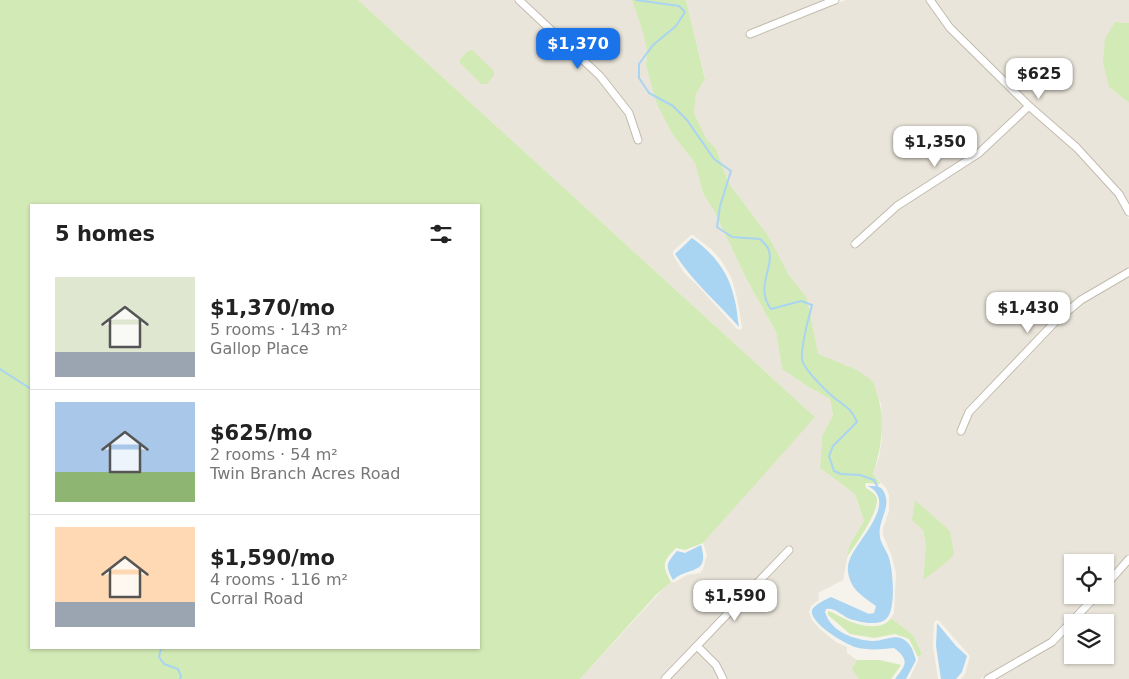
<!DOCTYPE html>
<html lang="en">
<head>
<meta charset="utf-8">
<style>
	:root { --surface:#fff; --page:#f2f2f2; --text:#222; --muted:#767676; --line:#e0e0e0; --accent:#1a73e8 }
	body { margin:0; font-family:"DejaVu Sans",sans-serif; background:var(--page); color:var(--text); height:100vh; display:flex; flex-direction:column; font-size:19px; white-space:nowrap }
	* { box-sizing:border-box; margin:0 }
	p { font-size:16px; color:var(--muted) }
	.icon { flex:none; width:28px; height:28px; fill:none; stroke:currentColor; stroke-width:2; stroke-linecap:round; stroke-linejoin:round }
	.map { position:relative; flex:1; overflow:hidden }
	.details { position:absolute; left:30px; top:204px; width:450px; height:445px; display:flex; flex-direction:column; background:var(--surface); border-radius:0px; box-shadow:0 1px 4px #0004 }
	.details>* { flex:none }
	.fabs { position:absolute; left:1064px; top:554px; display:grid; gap:10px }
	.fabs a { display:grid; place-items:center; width:50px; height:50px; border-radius:0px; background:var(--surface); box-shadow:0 1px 4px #0004; font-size:25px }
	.price { position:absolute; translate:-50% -42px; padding:0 11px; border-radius:10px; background:#fff; color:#222; font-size:16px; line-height:32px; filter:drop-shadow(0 1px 2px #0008) }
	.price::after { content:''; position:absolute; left:50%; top:30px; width:15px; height:11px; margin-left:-8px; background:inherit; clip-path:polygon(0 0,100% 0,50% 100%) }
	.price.active { background:var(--accent); color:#fff }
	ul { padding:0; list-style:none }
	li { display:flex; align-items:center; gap:15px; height:125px; padding:0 25px }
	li+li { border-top:1px solid var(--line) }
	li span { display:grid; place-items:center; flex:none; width:140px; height:100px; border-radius:0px; color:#555 }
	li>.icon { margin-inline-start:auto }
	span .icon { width:60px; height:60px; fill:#fffc; stroke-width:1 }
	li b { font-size:21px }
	h2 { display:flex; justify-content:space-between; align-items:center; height:60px; padding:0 25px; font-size:21px }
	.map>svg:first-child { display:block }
	.residential { fill:#eae5da; fill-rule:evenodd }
	.green { fill:#d2eab5; fill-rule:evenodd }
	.water { fill:#a9d4f2 }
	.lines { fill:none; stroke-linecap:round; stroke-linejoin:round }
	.stream { stroke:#a9d4f2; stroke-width:2 }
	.minor-casing { stroke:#c2bbae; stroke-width:9 }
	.minor { stroke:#fff; stroke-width:7 }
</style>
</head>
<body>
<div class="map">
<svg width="1129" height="679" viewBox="0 0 1129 679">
	<rect width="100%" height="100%" fill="#f6f3ec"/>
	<path class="residential" d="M358,0H514L597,78L626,114L636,144L643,142L633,112L603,74L524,0H632L643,33L647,51L646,66L657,105L673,135L695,163L703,193L714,211L747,280L776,332L782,369L807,386L830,399L833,415L822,436L820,468L855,494L864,521L850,544L843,580L818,593L819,600L811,606L809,612L812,620L820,629L836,642L847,647V653L857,660L853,669L859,679H727L719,664L702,646L793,551L788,545L660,679H580L665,587L671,582H675L687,575L700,573L703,569L707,555L703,543L814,416ZM691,235H693L711,249L721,260L731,277L737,297L742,327L741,330L737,329L698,286L685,274L673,255V251Z
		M686,0H825L745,31L748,38L846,0H926L947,30L1024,105L976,150L895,203L850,243L855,249L900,209L981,156L1030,110L1074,151L1116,196L1129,219V268L1079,297L1054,317L967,409L956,432L962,435L973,414L1060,323L1083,303L1129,277V553L1105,580V562H1072V595H1092L1049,640L980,679H961L965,674L970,656L939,621L936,620L934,623L933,646L938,679H909L918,661V657L922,654L913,635L891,618L894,613L896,573L892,557L883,535V528L889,511V495L886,488L873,474L879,457L882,439L881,404L872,381L849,367L818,355L807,298L789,275L769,237L728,182L716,148L707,140L694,113L696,94L705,78ZM923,530L947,562L923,579L926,546Z
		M934,0H1129V23L1115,22L1109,87L1129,103V205L1079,146L1032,103L952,26Z
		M1129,565V679H996L1055,645L1072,626V655H1105V622H1076L1102,595H1105V592Z
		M697,651L713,667L719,679H670Z"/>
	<path class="green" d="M0,0H358L815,417L703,543L685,550L676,548C662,562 662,565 671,582L656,595L580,679H0ZM31,205H479V648H31Z
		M632,0H686L705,79L696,94L694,113L707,140L716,148L728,182L769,237L789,275L807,298L818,354C834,361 858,368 871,380C874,382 875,387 876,390C886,418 882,447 873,474L881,484L867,483L865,484L866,488C870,491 876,493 877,499C878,514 855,545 847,557L850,544L864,521L855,494L820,468L822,436L833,415L830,399L807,386L782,369L776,332L747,280L714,211L703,193L695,163L673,135L657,105L646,66L647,51L643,33Z
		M1115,22L1129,23V103L1109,87L1103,63L1105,39Z
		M472,50L494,71V75L487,84H481L460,63V59L468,51Z
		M915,500L950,531L954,554L947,562L923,580L926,546L923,530L912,520Z
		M828,611C835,613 840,617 847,620C859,626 883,631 891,618L913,635L922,654L918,657L909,639L895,634L874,638L850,634L828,615Z
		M857,660H880L901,665L891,679H859L852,669Z"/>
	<path class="water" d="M692,238C713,253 728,271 734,297C737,307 737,317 739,327C718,303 692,281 675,254Z
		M868,486C874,486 881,485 884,492C892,508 877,521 880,537C881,544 887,551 889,558C893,570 896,609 887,618C879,627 860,622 850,619C842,616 835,607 826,609L825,612C831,632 854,640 873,641C885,641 897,632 907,642C912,646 914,654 916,660L906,679H895C906,665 910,660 894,648C881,649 869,651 855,647C845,644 809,623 812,610C814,605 826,599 831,597L869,614L874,613L876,606C868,600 858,594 853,586C848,578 846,567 850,559C857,540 899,502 868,486Z
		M701,545C710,576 689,566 673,580C665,565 666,564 677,551L685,553Z
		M937,623L956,646L967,656L962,672L956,679H941L936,646Z"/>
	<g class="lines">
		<path class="stream" d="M636,0L679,6L685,12L676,26L653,45L639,64V78L649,93L673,106L687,120L714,159L731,171L720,206L717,227L732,237L760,239C762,241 766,245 768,248C776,267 754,286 771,309L801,301L812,305C808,321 801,343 802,359C803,369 828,393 837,400C848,408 851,409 857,422L833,446L829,456L834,471L841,474L860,475L874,480L878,488
			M0,369L31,389
			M161,648L159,657L164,664L178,669L181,676L180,679"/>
		<defs>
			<path id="minor" d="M519,0L600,76L629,113L638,140
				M930,0L950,28L1029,106L1077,148L1119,194L1129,212
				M750,34L835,0
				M855,244L897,206L979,153L1029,106
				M961,431L969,412L1057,320L1081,300L1129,272
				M1105,586L1129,559
				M697,646L716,665L723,679
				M665,679L789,550
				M988,679L1052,642L1097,595"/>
		</defs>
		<use href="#minor" class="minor-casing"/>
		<use href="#minor" class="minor"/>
	</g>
</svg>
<div class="fabs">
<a><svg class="icon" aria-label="locate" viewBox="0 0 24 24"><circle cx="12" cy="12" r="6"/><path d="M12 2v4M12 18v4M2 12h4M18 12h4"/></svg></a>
<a><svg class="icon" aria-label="layers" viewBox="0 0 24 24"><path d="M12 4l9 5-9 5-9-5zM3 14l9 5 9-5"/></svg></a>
</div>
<b class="price active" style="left:578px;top:70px">$1,370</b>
<b class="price" style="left:1039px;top:100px">$625</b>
<b class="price" style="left:935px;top:168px">$1,350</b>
<b class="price" style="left:1028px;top:334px">$1,430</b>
<b class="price" style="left:735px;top:622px">$1,590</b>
<section class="details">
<h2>5 homes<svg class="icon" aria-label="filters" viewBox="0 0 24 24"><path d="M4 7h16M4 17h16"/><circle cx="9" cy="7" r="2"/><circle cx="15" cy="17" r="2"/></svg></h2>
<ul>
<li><span style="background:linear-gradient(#dfe7d0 75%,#9aa5b1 0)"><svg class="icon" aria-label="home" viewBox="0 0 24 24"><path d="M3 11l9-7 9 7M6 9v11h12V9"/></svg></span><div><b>$1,370/mo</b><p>5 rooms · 143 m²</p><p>Gallop Place</p></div></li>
<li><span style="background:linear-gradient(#a9c7e8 70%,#8fb573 0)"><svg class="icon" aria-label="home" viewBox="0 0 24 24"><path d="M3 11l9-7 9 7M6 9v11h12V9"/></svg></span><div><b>$625/mo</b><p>2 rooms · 54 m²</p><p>Twin Branch Acres Road</p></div></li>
<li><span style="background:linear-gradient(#ffd9b3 75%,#9aa5b1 0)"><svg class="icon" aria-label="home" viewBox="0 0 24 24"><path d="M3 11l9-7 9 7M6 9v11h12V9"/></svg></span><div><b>$1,590/mo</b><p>4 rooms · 116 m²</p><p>Corral Road</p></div></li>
</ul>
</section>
</div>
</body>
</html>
